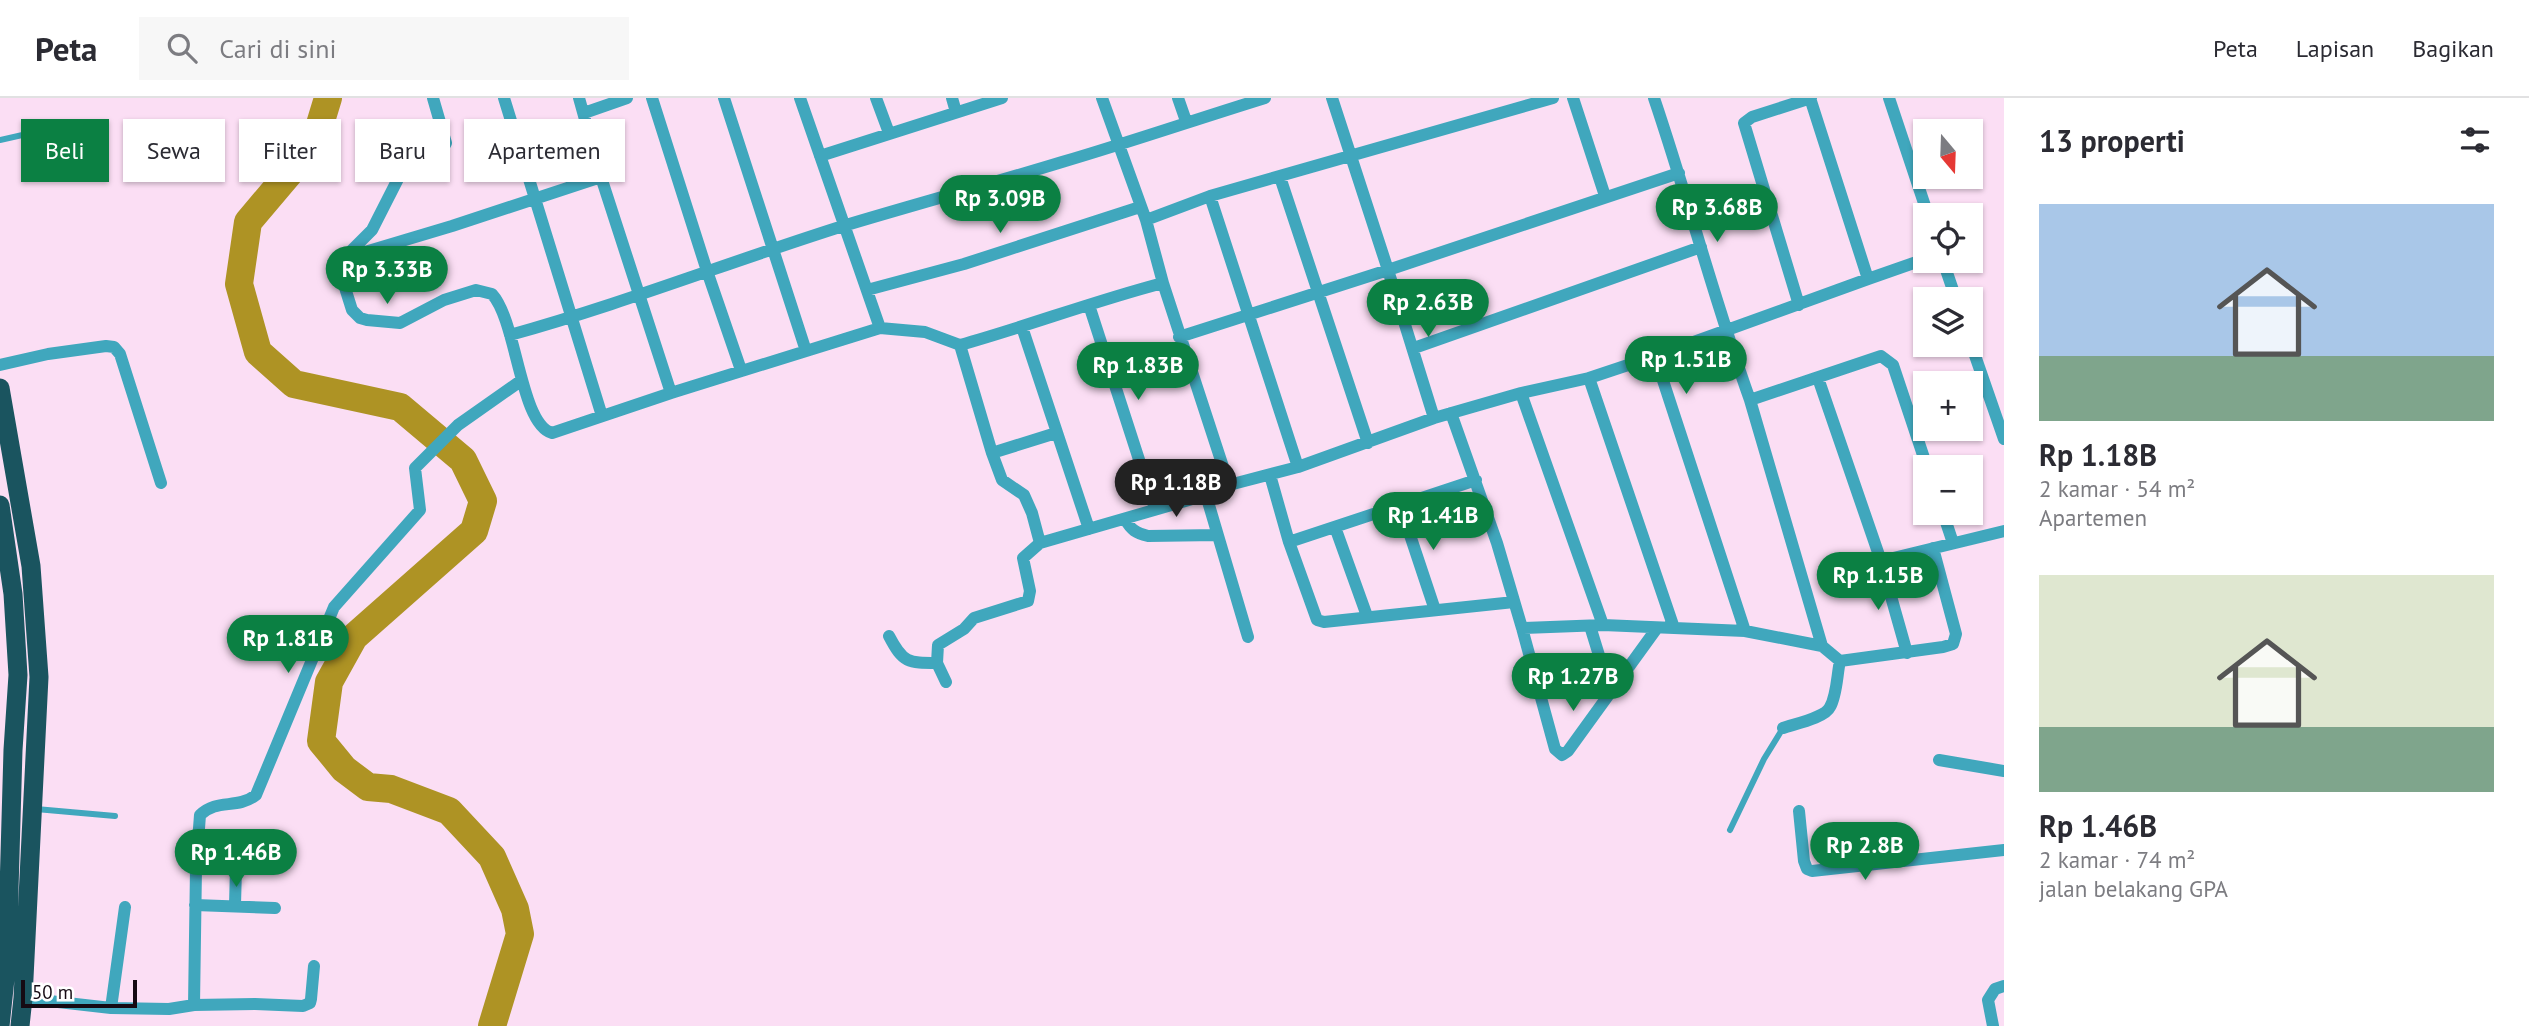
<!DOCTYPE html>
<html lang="id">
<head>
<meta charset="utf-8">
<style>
	:root { --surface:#fff; --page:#f7f7f7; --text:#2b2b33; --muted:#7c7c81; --line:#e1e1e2; --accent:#0b8043 }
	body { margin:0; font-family:"PT Sans",sans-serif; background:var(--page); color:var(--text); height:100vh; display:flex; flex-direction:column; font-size:26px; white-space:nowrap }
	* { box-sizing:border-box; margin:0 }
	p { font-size:23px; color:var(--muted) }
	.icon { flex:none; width:38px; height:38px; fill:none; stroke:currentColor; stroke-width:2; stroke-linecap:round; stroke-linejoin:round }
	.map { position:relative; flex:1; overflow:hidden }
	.side { display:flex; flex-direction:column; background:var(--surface); width:525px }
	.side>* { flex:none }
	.top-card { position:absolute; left:21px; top:21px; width:665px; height:63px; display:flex; gap:14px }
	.needle { width:46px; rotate:161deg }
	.buttons { position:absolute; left:1913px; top:21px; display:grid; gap:14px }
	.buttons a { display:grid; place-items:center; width:70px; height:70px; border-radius:0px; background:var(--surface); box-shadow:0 2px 5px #0004; font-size:35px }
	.scale { position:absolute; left:21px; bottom:18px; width:116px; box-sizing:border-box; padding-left:7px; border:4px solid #150a13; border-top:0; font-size:19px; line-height:24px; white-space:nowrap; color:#150a13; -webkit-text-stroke:5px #fff; paint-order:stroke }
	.price { position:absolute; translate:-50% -60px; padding:0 16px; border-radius:24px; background:var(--accent); color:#fff; font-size:23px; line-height:46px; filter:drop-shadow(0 2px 4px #0008) }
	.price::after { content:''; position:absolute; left:50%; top:42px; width:21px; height:16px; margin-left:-10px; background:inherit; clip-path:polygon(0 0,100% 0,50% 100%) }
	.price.active { background:#222; color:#fff }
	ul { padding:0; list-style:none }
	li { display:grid; align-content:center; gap:14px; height:371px; padding:0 35px }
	li span { display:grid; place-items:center; height:217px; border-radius:0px; color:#555 }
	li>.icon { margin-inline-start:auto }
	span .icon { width:126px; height:126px; fill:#fffc; stroke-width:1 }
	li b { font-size:30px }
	h2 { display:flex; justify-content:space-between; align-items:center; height:84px; padding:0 35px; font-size:30px }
	.pill { padding:0 24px; border-radius:0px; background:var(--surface); box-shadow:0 2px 5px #0004; font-size:24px; line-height:63px }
	.pill.active { background:var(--accent); color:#fff }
	header { display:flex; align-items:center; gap:42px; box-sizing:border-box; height:98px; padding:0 35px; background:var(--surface); border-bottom:2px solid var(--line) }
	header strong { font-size:33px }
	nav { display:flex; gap:38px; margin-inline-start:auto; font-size:24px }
	.search { width:490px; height:63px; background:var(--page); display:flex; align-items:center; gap:18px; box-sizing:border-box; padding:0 24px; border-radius:0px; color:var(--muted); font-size:26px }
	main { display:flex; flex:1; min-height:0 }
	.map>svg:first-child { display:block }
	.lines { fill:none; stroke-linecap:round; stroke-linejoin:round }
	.river { stroke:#ae9324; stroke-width:28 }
	.service { stroke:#40a7bd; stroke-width:6 }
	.minor { stroke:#40a7bd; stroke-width:12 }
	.trunk { stroke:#1a545f; stroke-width:19 }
</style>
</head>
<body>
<header>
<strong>Peta</strong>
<div class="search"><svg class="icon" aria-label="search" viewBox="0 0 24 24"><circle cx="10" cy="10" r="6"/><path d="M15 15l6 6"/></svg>Cari di sini</div>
<nav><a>Peta</a><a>Lapisan</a><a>Bagikan</a></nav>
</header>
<main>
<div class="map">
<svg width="2004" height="928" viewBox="0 0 2004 928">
	<rect width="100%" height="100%" fill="#fbdef4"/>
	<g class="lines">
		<path class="river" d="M328,0L314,46L248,124L239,186L258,254L294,286L400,309L463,362L483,403L474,433L354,539L329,584L321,643L344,671L368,689L391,691L449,713L492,759L515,811L520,836L492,928"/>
		<path class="service" d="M0,42L62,28
			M36,711L115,718
			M1730,732L1764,661L1783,630"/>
		<path class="minor" d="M433,0L446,45L442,52L425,58L403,71L372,132L344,160L341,177L352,212L360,220L367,222L400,225L444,202L476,192L492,196C517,223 520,326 552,335L671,295
			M504,0L602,318
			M579,0L601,79L671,295L880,230
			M652,0L707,173L741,272
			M724,0L806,253
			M800,0L880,230L925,234L960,247
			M876,0L889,35
			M952,0L956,14
			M1102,0L1146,122L1163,185
			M1178,0L1186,23
			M1573,0L1605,98
			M1654,0C1688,100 1714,202 1750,302
			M1810,0L1868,181L1925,161
			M1889,0L1928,117
			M584,15L627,0
			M820,58L1002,0
			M1280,79L1368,345
			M1210,98L1298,369
			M1146,122L1210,98L1553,0
			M345,160L452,128L601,79
			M1943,163L1956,201
			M867,192L964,166L1140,109
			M1089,207L1155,411
			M1799,207L1744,25L1752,19L1811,0
			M1022,229L1089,431
			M510,237C622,206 732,163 843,128C916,106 990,86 1062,64C1130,44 1197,21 1265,0
			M1179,239L1388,172L1332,0
			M1970,243L2004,341
			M1414,250L1701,149
			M0,267L48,256L106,248L114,249L120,256L161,385
			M1589,280L1674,530
			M1818,280L1881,463L2004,433
			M1521,295L1603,527
			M1451,315L1497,445L1522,530L1603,527L1745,533L1822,548L1840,563L1943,549L1953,546L1956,536L1933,450
			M1434,320L1388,172L1679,75
			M992,355L1056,335
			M1270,377L1289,444L1317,522L1324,524L1514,504
			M1206,397L1248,539
			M1400,407L1435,512
			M1943,415L1953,445
			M1125,421C1131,432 1136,435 1148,438L1217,437
			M1335,429L1367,518
			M1289,444L1476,382
			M1040,445L1032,415L1024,397L1002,382L992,355L960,247C1028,228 1094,203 1163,185L1229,387
			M1881,463L1907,555
			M1590,528L1610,593
			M1522,530L1555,651L1562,657L1568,653L1657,530
			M1745,533L1655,258L1868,181
			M889,538C903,565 908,565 937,565
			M1822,548L1750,302L1881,258L1893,267L1927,369
			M946,584L937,565L938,547L964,531L974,520L1028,503L1030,493L1023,460L1040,445L1206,397L1229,387L1298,369L1434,320L1521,295L1589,280L1655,258
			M1783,630C1794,626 1825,620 1830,609C1837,597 1837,576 1840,563
			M1939,662L2004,673
			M1799,713L1804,763L1807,771L1812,773L2004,752
			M195,807L275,810
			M235,807L236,770
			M23,900L111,910L125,809
			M194,907L196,770L200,717C218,700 236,712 256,697L334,509L420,412L415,370L458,327L522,282
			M111,910L169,911L194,907L255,906L303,908L310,905L311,901L314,868
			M1993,928L1988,902L1995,891L2004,888"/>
		<path class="trunk" d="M0,290L31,468L39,579L23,900L20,928
			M0,407L13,496L18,577L13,652L7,862L0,928"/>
	</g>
</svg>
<div class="buttons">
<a><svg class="needle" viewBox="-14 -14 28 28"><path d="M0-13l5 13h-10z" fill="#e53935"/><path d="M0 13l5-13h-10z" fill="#7c7c81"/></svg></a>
<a><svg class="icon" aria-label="locate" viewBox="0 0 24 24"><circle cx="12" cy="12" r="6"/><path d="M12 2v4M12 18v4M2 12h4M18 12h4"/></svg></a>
<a><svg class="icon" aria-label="layers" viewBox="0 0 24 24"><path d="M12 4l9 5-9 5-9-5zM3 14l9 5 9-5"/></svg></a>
<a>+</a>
<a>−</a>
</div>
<div class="scale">50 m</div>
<b class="price" style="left:1000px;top:137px">Rp 3.09B</b>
<b class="price" style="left:1717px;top:146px">Rp 3.68B</b>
<b class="price" style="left:387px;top:208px">Rp 3.33B</b>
<b class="price" style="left:1428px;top:241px">Rp 2.63B</b>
<b class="price" style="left:1686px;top:298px">Rp 1.51B</b>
<b class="price" style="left:1138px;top:304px">Rp 1.83B</b>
<b class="price active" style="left:1176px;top:421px">Rp 1.18B</b>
<b class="price" style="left:1433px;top:454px">Rp 1.41B</b>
<b class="price" style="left:1878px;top:514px">Rp 1.15B</b>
<b class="price" style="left:288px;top:577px">Rp 1.81B</b>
<b class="price" style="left:1573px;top:615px">Rp 1.27B</b>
<b class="price" style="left:1865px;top:784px">Rp 2.8B</b>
<b class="price" style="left:236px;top:791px">Rp 1.46B</b>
<div class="top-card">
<a class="pill active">Beli</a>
<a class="pill">Sewa</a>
<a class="pill">Filter</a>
<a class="pill">Baru</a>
<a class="pill">Apartemen</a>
</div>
</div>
<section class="side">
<h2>13 properti<svg class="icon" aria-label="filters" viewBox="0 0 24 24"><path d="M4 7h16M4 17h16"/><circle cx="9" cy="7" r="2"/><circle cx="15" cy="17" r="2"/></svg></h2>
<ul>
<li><span style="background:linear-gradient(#a9c7e8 70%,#7fa58c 0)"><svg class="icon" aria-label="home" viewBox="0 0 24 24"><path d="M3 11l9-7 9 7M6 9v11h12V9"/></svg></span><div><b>Rp 1.18B</b><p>2 kamar · 54 m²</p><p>Apartemen</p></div></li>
<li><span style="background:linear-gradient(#dfe7d0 70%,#7fa58c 0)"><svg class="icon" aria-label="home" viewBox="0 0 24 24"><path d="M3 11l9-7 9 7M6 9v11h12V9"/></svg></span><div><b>Rp 1.46B</b><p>2 kamar · 74 m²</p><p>jalan belakang GPA</p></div></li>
</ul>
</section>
</main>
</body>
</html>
